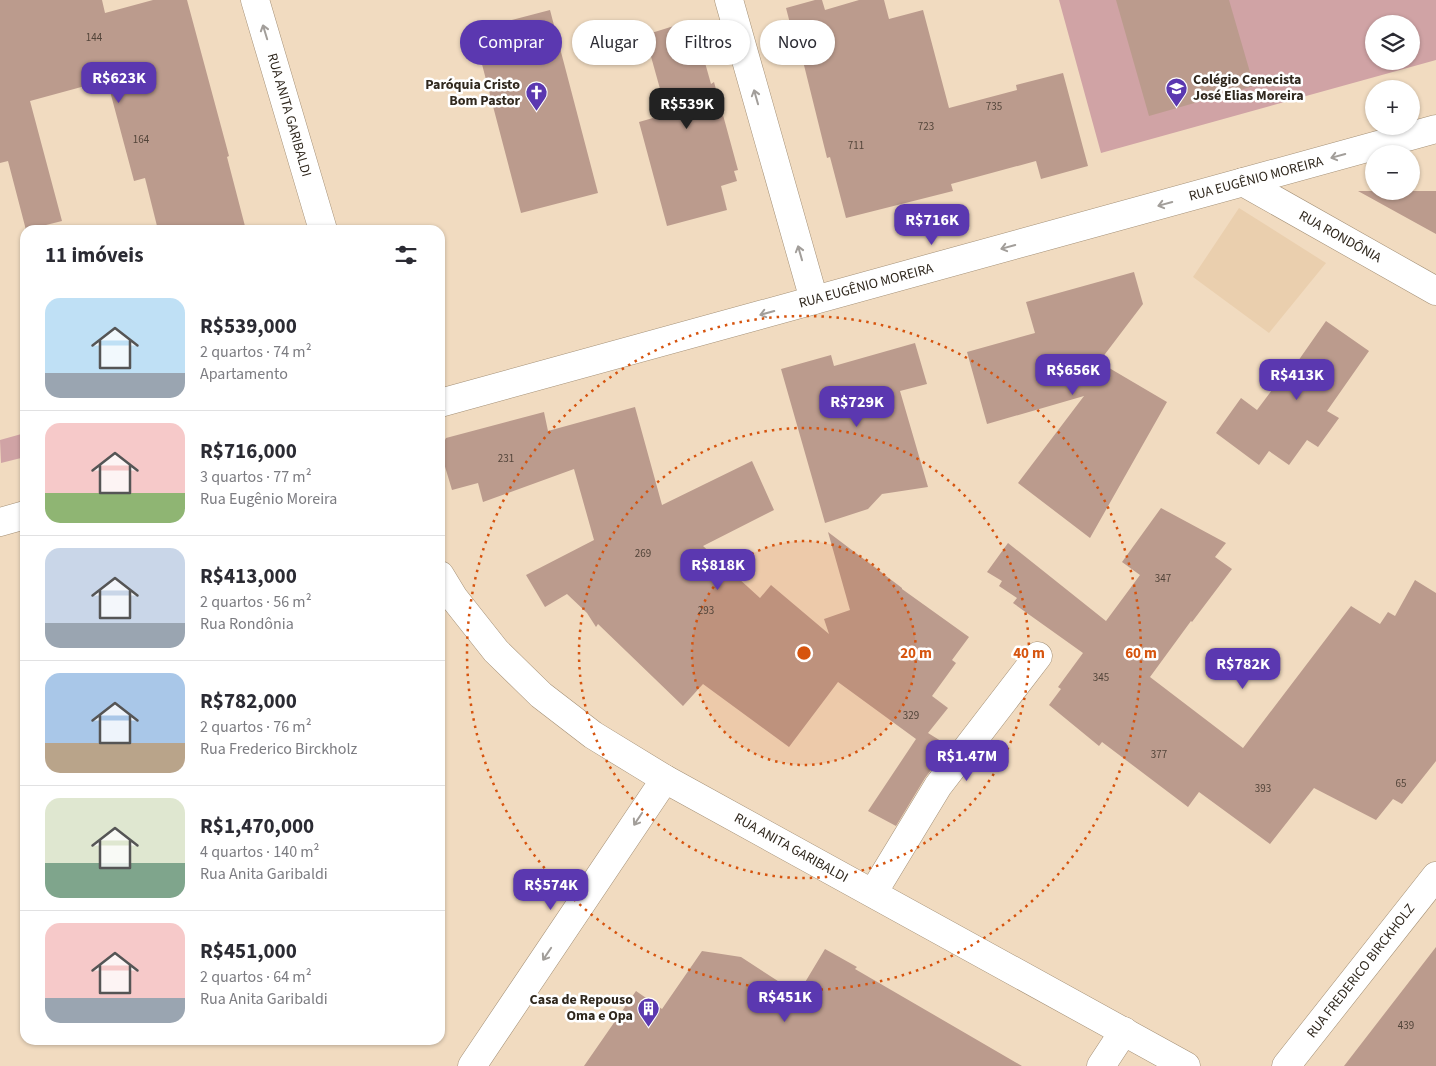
<!DOCTYPE html>
<html lang="pt">
<head>
<meta charset="utf-8">
<style>
	:root { --surface:#fff; --page:#f7f7f7; --text:#2b2b33; --muted:#7c7c81; --line:#e1e1e2; --accent:#5b38b0 }
	body { margin:0; font-family:"Source Sans 3",sans-serif; background:var(--page); color:var(--text); height:100vh; display:flex; flex-direction:column; font-size:19px; white-space:nowrap }
	* { box-sizing:border-box; margin:0 }
	p { font-size:16px; color:var(--muted) }
	.icon { flex:none; width:28px; height:28px; fill:none; stroke:currentColor; stroke-width:2; stroke-linecap:round; stroke-linejoin:round }
	.map { position:relative; flex:1; overflow:hidden }
	.sheet { position:absolute; left:20px; top:225px; width:425px; height:820px; display:flex; flex-direction:column; background:var(--surface); border-radius:15px; box-shadow:0 1px 4px #0004 }
	.sheet>* { flex:none }
	.hud { position:absolute; left:460px; top:20px; width:475px; height:45px; display:flex; gap:10px }
	.tools { position:absolute; left:1365px; top:15px; display:grid; gap:10px }
	.tools a { display:grid; place-items:center; width:55px; height:55px; border-radius:50%; background:var(--surface); box-shadow:0 1px 4px #0004; font-size:25px }
	.price { position:absolute; translate:-50% -42px; padding:0 11px; border-radius:10px; background:var(--accent); color:#fff; font-size:16px; line-height:32px; filter:drop-shadow(0 1px 2px #0008) }
	.price::after { content:''; position:absolute; left:50%; top:30px; width:15px; height:11px; margin-left:-8px; background:inherit; clip-path:polygon(0 0,100% 0,50% 100%) }
	.price.active { background:#222; color:#fff }
	ul { padding:0; list-style:none }
	li { display:flex; align-items:center; gap:15px; height:125px; padding:0 25px }
	li+li { border-top:1px solid var(--line) }
	li span { display:grid; place-items:center; flex:none; width:140px; height:100px; border-radius:15px; color:#555 }
	li>.icon { margin-inline-start:auto }
	span .icon { width:60px; height:60px; fill:#fffc; stroke-width:1 }
	li b { font-size:21px }
	h2 { display:flex; justify-content:space-between; align-items:center; height:60px; padding:0 25px; font-size:21px }
	.pill { padding:0 18px; border-radius:22px; background:var(--surface); box-shadow:0 1px 4px #0004; font-size:18px; line-height:45px }
	.pill.active { background:var(--accent); color:#fff }
	.map>svg:first-child { display:block }
	.built { fill:#eacfae }
	.green { fill:#d0a3a5; fill-rule:evenodd }
	.building { fill:#bb9b8d }
	.lines { fill:none; stroke-linecap:round; stroke-linejoin:round }
	.minor-casing { stroke:#a38f75; stroke-width:29 }
	.tertiary-casing { stroke:#a38f75; stroke-width:29 }
	.secondary-casing { stroke:#a38f75; stroke-width:29 }
	.primary-casing { stroke:#a38f75; stroke-width:29 }
	.minor { stroke:#fff; stroke-width:28 }
	.tertiary { stroke:#fff; stroke-width:28 }
	.secondary { stroke:#fff; stroke-width:28 }
	.primary { stroke:#fff; stroke-width:28 }
	.oneway { stroke:#a29e9a }
	.ring { fill:none; stroke:#d6540e; stroke-width:2.5; stroke-dasharray:2.5 5 }
	.labels { text-anchor:middle; dominant-baseline:central; stroke-width:5; stroke-linejoin:round; paint-order:stroke }
	.number-label { font-size:11px; fill:#53453a }
	.poi-label { font-size:14px; font-weight:bold; fill:#30281e; stroke:#fff; text-anchor:end }
	.street-label { font-size:14px; fill:#30281e; stroke:#fff }
	.centre { fill:#d6540e; stroke:#fff; stroke-width:2.5 }
	.ring-label { font-size:15px; text-anchor:middle; font-weight:bold; fill:#d6540e; stroke:#fff; stroke-width:5; stroke-linejoin:round; paint-order:stroke }
</style>
</head>
<body>
<div class="map">
<svg width="1436" height="1066" viewBox="0 0 1436 1066">
	<rect width="100%" height="100%" fill="#f1dbc0"/>
	<path class="built" d="M1239,208L1326,263L1269,333L1193,277Z"/>
	<path class="green" d="M1059,0H1436V60L1101,153ZM1374,24H1411V61H1374Z
		M25,433V457L1,463L0,440Z"/>
	<path class="building" d="M0,0H102L105,13L153,0H187L229,156L227,157L246,230H158L145,178L134,181L107,80L30,101L62,221L26,230L8,161L0,163Z
		M815,0H822L825,10L859,0H884L889,19L923,10L949,108L1017,90L1016,85L1063,73L1088,166L1041,179L1036,161L951,184L953,191L846,218L830,157L827,158L800,49L797,50L786,8Z
		M1116,0H1229L1254,86L1149,116Z
		M550,10L598,193L521,213L473,30Z
		M693,20L711,84L714,82L738,170L734,171L737,181L721,186L727,210L667,226L639,122L667,114L645,35Z
		M1358,191H1436V234Z
		M1134,272L1143,304L1099,362L1167,402L1090,538L1018,483L1084,396L987,424L967,352L1035,333L1026,302Z
		M1326,321L1369,351L1327,411L1339,418L1318,447L1307,440L1289,465L1269,451L1259,465L1216,433L1241,398L1257,410L1278,382L1282,384Z
		M915,343L927,384L900,391L928,487L882,494L868,509L825,523L781,369L831,355L834,366Z
		M635,407L662,505L752,461L774,510L703,546L760,598L771,585L829,634L824,619L850,610L828,532L902,588V589L969,637L952,660L956,663L932,696L948,708L928,733L949,746L925,778L896,826L868,811L916,739L838,682L789,747L703,684L683,706L598,624L596,627L587,613L567,594L545,607L526,575L594,540L574,469L483,502L478,483L452,490L440,450L446,438L544,412L548,431Z
		M1161,508L1226,543L1215,557L1232,569L1192,622L1191,621L1150,677L1243,748L1351,606L1380,624L1388,612L1395,616L1415,580L1436,593V761L1402,804L1393,799L1376,820L1314,788L1270,844L1199,792L1188,807L1102,742L1099,746L1049,705L1061,689L1058,687L1083,653L1013,603L1017,598L999,586L1002,581L987,572L1008,543L1106,621L1140,575L1122,562Z
		M1436,947V1066H1344Z
		M825,949L857,967L855,969L1022,1066H584L636,991L662,1009L702,951L741,957L798,994Z"/>
	<g class="lines">
		<defs>
			<path id="minor" d="M729,0L814,300
				M1243,182L1436,291
				M873,893L938,786L1038,656
				M1286,1066L1436,876"/>
			<path id="tertiary" d="M440,403L1436,129"/>
			<path id="secondary" d="M472,1066L665,779
				M1101,1066L1124,1031"/>
			<path id="primary" d="M255,0L323,230
				M0,522L25,515
				M440,575L454,598L496,651L541,695L593,735L665,779L1186,1066"/>
		</defs>
		<use href="#minor" class="minor-casing"/>
		<use href="#tertiary" class="tertiary-casing"/>
		<use href="#secondary" class="secondary-casing"/>
		<use href="#primary" class="primary-casing"/>
		<use href="#minor" class="minor"/>
		<use href="#tertiary" class="tertiary"/>
		<use href="#secondary" class="secondary"/>
		<use href="#primary" class="primary"/>
	</g>
	<defs><path id="oneway-shaft" d="M-6 0H5M1.5-3L5.5 0L1.5 3" fill="none" stroke-width="1.6" stroke-linecap="round" stroke-linejoin="round" transform="scale(1.25)"/></defs>
	<g class="oneway">
		<use href="#oneway-shaft" transform="translate(265 32) rotate(-107)"/>
		<use href="#oneway-shaft" transform="translate(756 97) rotate(-106)"/>
		<use href="#oneway-shaft" transform="translate(1338 156) rotate(165)"/>
		<use href="#oneway-shaft" transform="translate(1165 204) rotate(165)"/>
		<use href="#oneway-shaft" transform="translate(1008 247) rotate(165)"/>
		<use href="#oneway-shaft" transform="translate(800 253) rotate(-106)"/>
		<use href="#oneway-shaft" transform="translate(767 313) rotate(165)"/>
		<use href="#oneway-shaft" transform="translate(638 819) rotate(124)"/>
		<use href="#oneway-shaft" transform="translate(547 954) rotate(124)"/>
	</g>
	<circle cx="804" cy="653" r="112" fill="#d6540e" fill-opacity=".12"/>
	<g class="ring">
		<circle cx="804" cy="653" r="112"/>
		<circle cx="804" cy="653" r="225"/>
		<circle cx="804" cy="653" r="337"/>
	</g>
	<defs>
		<symbol id="school-pin" viewBox="-11 -11 22 30"><path d="M0 17L-7.5 6A9.5 9.5 0 1 1 7.5 6Z" fill="#5b38b0" stroke="#fff"/><path d="M0-5L7-2L0 1L-7-2ZM-4 1L0 2.5L4 1V4Q0 6-4 4Z" fill="#fff"/></symbol>
		<symbol id="church-pin" viewBox="-11 -11 22 30"><path d="M0 17L-7.5 6A9.5 9.5 0 1 1 7.5 6Z" fill="#5b38b0" stroke="#fff"/><path d="M-1.2-6h2.4v3.5h3.3v2.4h-3.3V6h-2.4V-.1h-3.3v-2.4h3.3Z" fill="#fff"/></symbol>
		<symbol id="building-pin" viewBox="-11 -11 22 30"><path d="M0 17L-7.5 6A9.5 9.5 0 1 1 7.5 6Z" fill="#5b38b0" stroke="#fff"/><path d="M-4-6H4V6H1V3H-1V6H-4ZM-2.5-4.3h1.7v1.8h-1.7ZM.8-4.3h1.7v1.8H.8ZM-2.5-1h1.7V.8h-1.7ZM.8-1h1.7V.8H.8Z" fill="#fff"/></symbol>
	</defs>
	<g fill-rule="evenodd">
		<use href="#school-pin" x="1164" y="76" width="25" height="34"/>
		<use href="#church-pin" x="524" y="80" width="25" height="34"/>
		<use href="#building-pin" x="636" y="996" width="25" height="34"/>
	</g>
	<g class="labels">
		<g class="number-label">
			<text x="94" y="37">144</text>
			<text x="994" y="106">735</text>
			<text x="926" y="126">723</text>
			<text x="141" y="139">164</text>
			<text x="856" y="145">711</text>
			<text x="506" y="458">231</text>
			<text x="643" y="553">269</text>
			<text x="1163" y="578">347</text>
			<text x="706" y="610">293</text>
			<text x="1101" y="677">345</text>
			<text x="911" y="715">329</text>
			<text x="1159" y="754">377</text>
			<text x="1401" y="783">65</text>
			<text x="1263" y="788">393</text>
			<text x="1406" y="1025">439</text>
		</g>
		<g class="poi-label">
			<text x="1193" y="80" text-anchor="start">Colégio Cenecista<tspan x="1193" dy="16">José Elias Moreira</tspan></text>
			<text x="520" y="85">Paróquia Cristo<tspan x="520" dy="16">Bom Pastor</tspan></text>
			<text x="633" y="1000">Casa de Repouso<tspan x="633" dy="16">Oma e Opa</tspan></text>
		</g>
		<g class="street-label">
			<text transform="translate(289 115) rotate(74)">RUA ANITA GARIBALDI</text>
			<text transform="translate(1256 179) rotate(-15)">RUA EUGÊNIO MOREIRA</text>
			<text transform="translate(1340 237) rotate(29)">RUA RONDÔNIA</text>
			<text transform="translate(866 286) rotate(-15)">RUA EUGÊNIO MOREIRA</text>
			<text transform="translate(791 848) rotate(29)">RUA ANITA GARIBALDI</text>
			<text transform="translate(1361 971) rotate(-52)">RUA FREDERICO BIRCKHOLZ</text>
		</g>
	</g>
	<circle cx="804" cy="653" r="8" class="centre"/>
	<g class="ring-label">
		<text x="916" y="658">20 m</text>
		<text x="1029" y="658">40 m</text>
		<text x="1141" y="658">60 m</text>
	</g>
</svg>
<div class="tools">
<a><svg class="icon" aria-label="layers" viewBox="0 0 24 24"><path d="M12 4l9 5-9 5-9-5zM3 14l9 5 9-5"/></svg></a>
<a>+</a>
<a>−</a>
</div>
<b class="price" style="left:119px;top:104px">R$623K</b>
<b class="price active" style="left:687px;top:130px">R$539K</b>
<b class="price" style="left:932px;top:246px">R$716K</b>
<b class="price" style="left:1073px;top:396px">R$656K</b>
<b class="price" style="left:1297px;top:401px">R$413K</b>
<b class="price" style="left:857px;top:428px">R$729K</b>
<b class="price" style="left:718px;top:591px">R$818K</b>
<b class="price" style="left:1243px;top:690px">R$782K</b>
<b class="price" style="left:967px;top:782px">R$1.47M</b>
<b class="price" style="left:551px;top:911px">R$574K</b>
<b class="price" style="left:785px;top:1023px">R$451K</b>
<div class="hud">
<a class="pill active">Comprar</a>
<a class="pill">Alugar</a>
<a class="pill">Filtros</a>
<a class="pill">Novo</a>
</div>
<section class="sheet">
<h2>11 imóveis<svg class="icon" aria-label="filters" viewBox="0 0 24 24"><path d="M4 7h16M4 17h16"/><circle cx="9" cy="7" r="2"/><circle cx="15" cy="17" r="2"/></svg></h2>
<ul>
<li><span style="background:linear-gradient(#bfe0f5 75%,#9aa5b1 0)"><svg class="icon" aria-label="home" viewBox="0 0 24 24"><path d="M3 11l9-7 9 7M6 9v11h12V9"/></svg></span><div><b>R$539,000</b><p>2 quartos · 74 m²</p><p>Apartamento</p></div></li>
<li><span style="background:linear-gradient(#f6c9c9 70%,#8fb573 0)"><svg class="icon" aria-label="home" viewBox="0 0 24 24"><path d="M3 11l9-7 9 7M6 9v11h12V9"/></svg></span><div><b>R$716,000</b><p>3 quartos · 77 m²</p><p>Rua Eugênio Moreira</p></div></li>
<li><span style="background:linear-gradient(#c9d6e8 75%,#9aa5b1 0)"><svg class="icon" aria-label="home" viewBox="0 0 24 24"><path d="M3 11l9-7 9 7M6 9v11h12V9"/></svg></span><div><b>R$413,000</b><p>2 quartos · 56 m²</p><p>Rua Rondônia</p></div></li>
<li><span style="background:linear-gradient(#a9c7e8 70%,#b9a48a 0)"><svg class="icon" aria-label="home" viewBox="0 0 24 24"><path d="M3 11l9-7 9 7M6 9v11h12V9"/></svg></span><div><b>R$782,000</b><p>2 quartos · 76 m²</p><p>Rua Frederico Birckholz</p></div></li>
<li><span style="background:linear-gradient(#dfe7d0 65%,#7fa58c 0)"><svg class="icon" aria-label="home" viewBox="0 0 24 24"><path d="M3 11l9-7 9 7M6 9v11h12V9"/></svg></span><div><b>R$1,470,000</b><p>4 quartos · 140 m²</p><p>Rua Anita Garibaldi</p></div></li>
<li><span style="background:linear-gradient(#f6c9c9 75%,#9aa5b1 0)"><svg class="icon" aria-label="home" viewBox="0 0 24 24"><path d="M3 11l9-7 9 7M6 9v11h12V9"/></svg></span><div><b>R$451,000</b><p>2 quartos · 64 m²</p><p>Rua Anita Garibaldi</p></div></li>
</ul>
</section>
</div>
</body>
</html>
